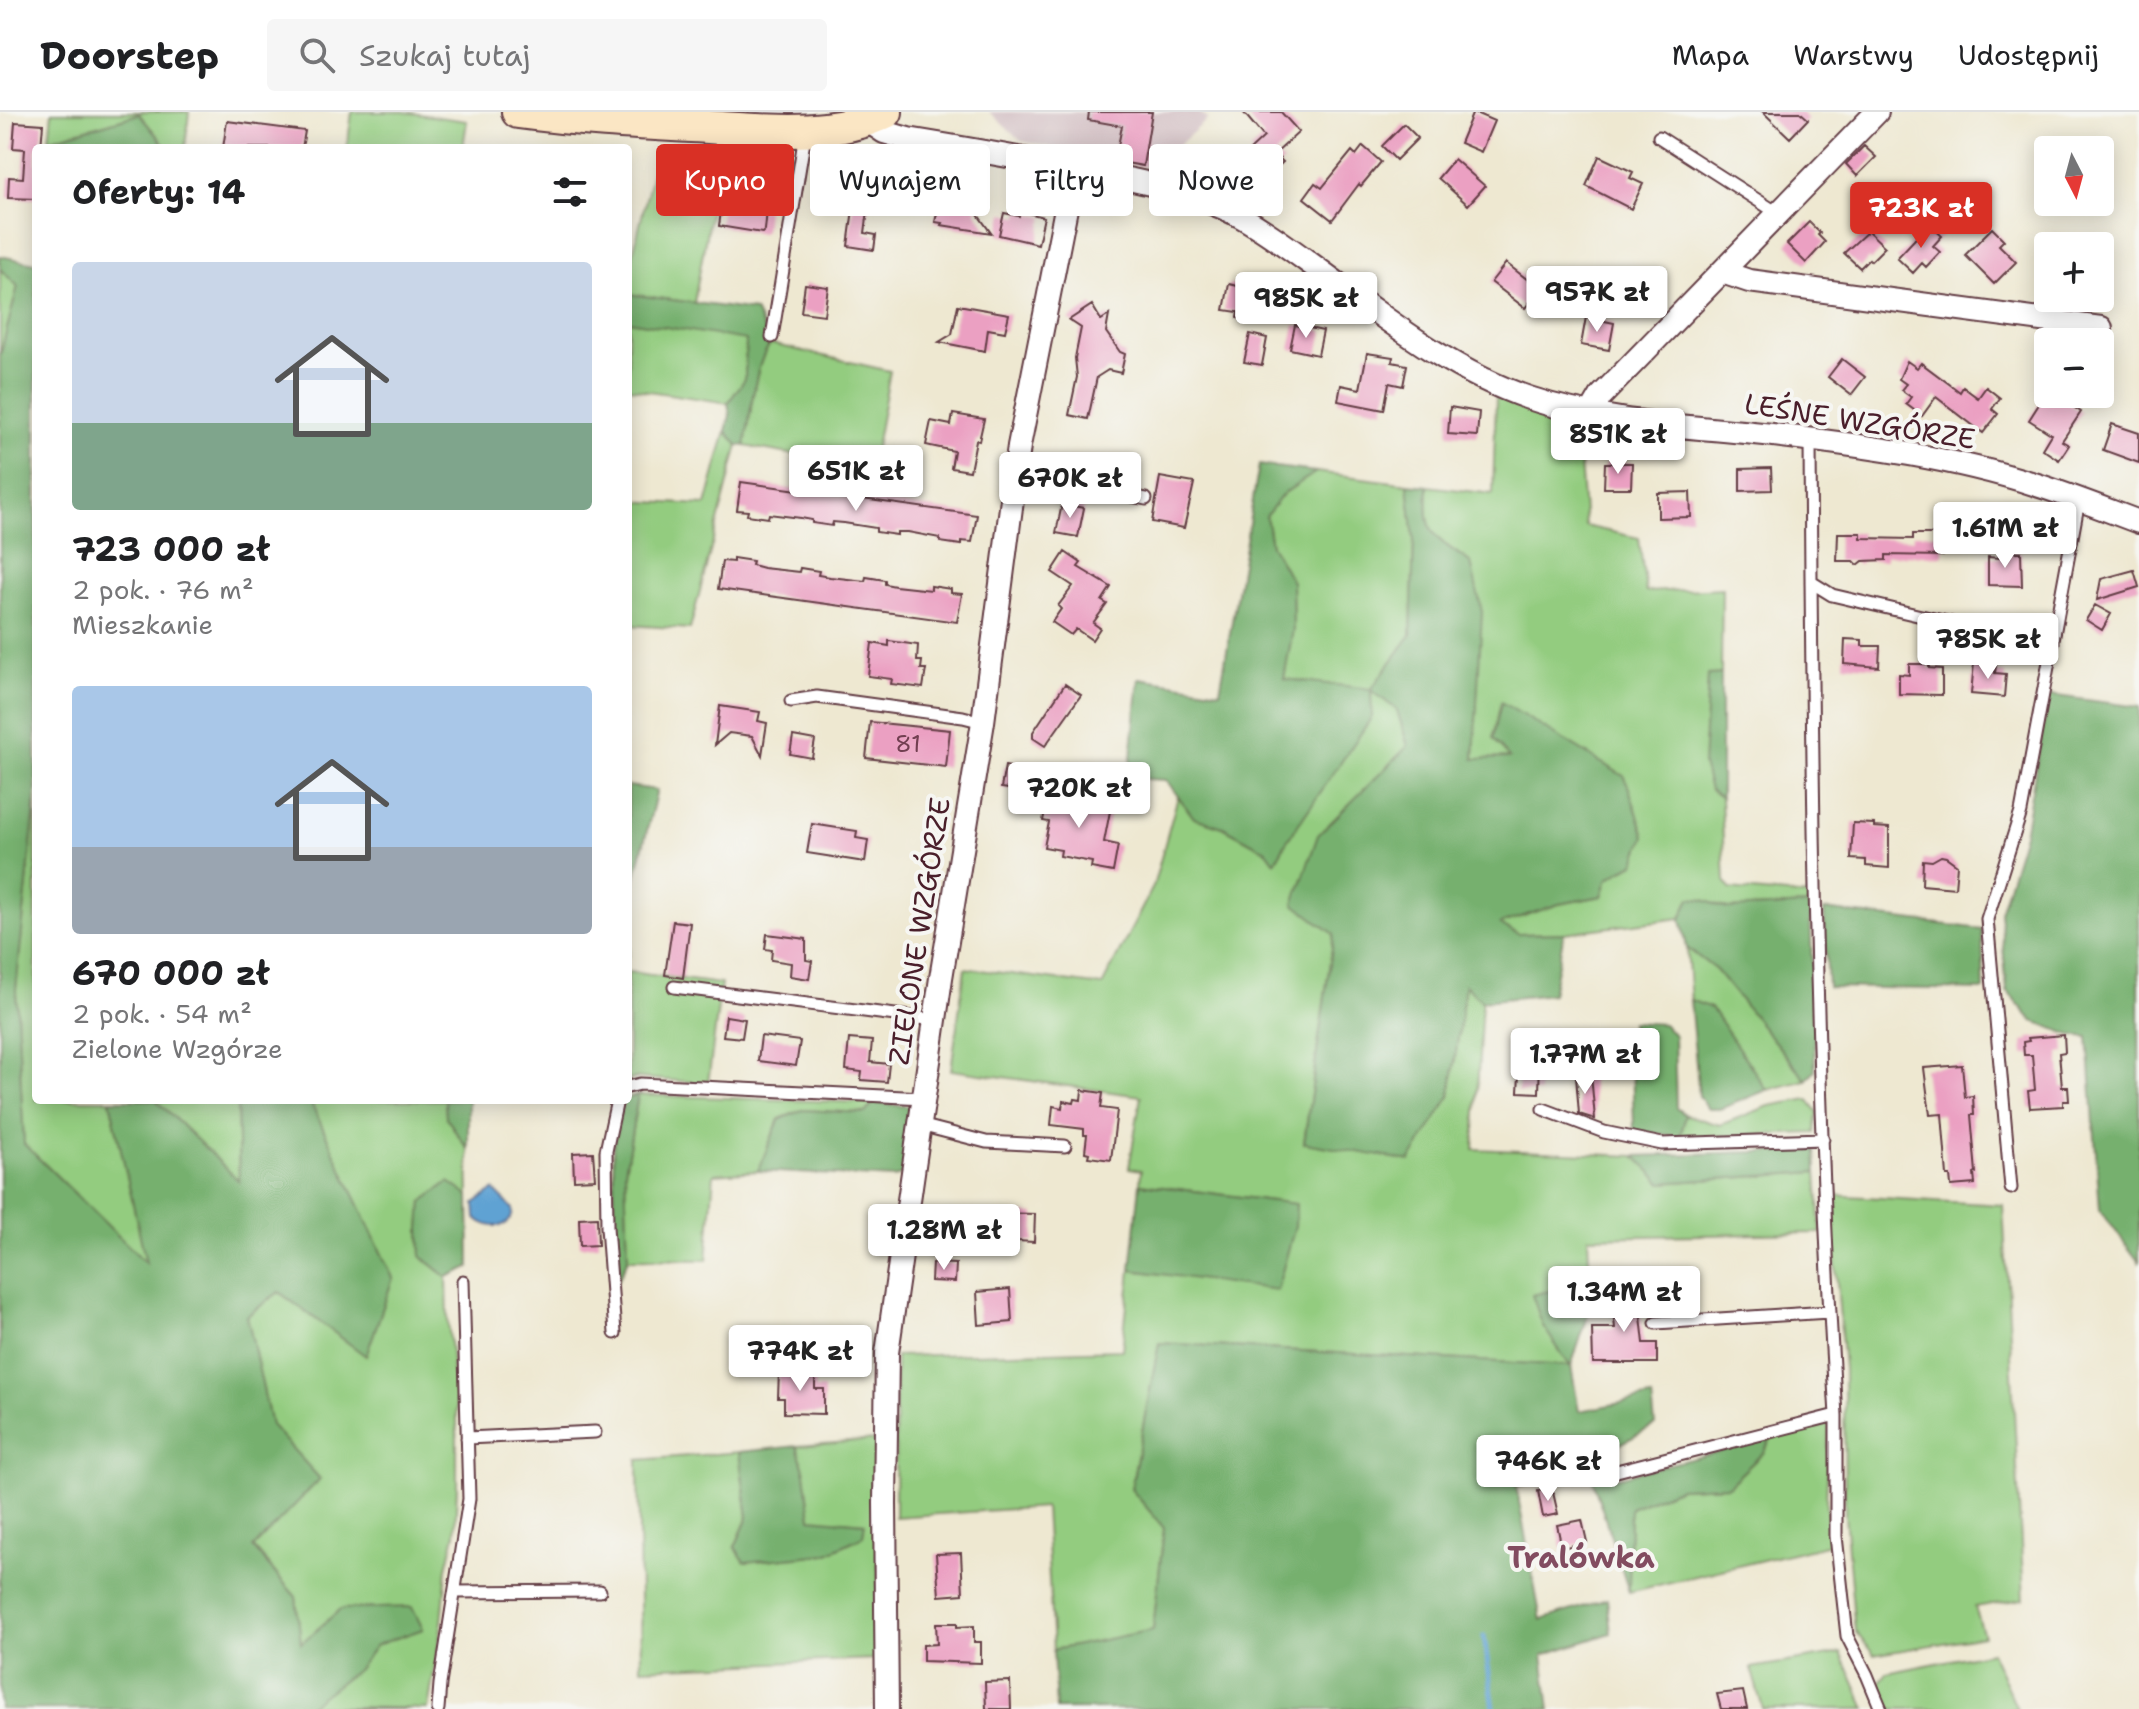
<!DOCTYPE html>
<html lang="pl">
<head>
<meta charset="utf-8">
<style>
	:root { --surface:#fff; --page:#f6f6f6; --text:#202124; --muted:#757577; --line:#e0e0e0; --accent:#d93025 }
	body { margin:0; font-family:"Shantell Sans",sans-serif; background:var(--page); color:var(--text); height:100vh; display:flex; flex-direction:column; font-size:30px; white-space:nowrap }
	* { box-sizing:border-box; margin:0 }
	p { font-size:26px; color:var(--muted) }
	.icon { flex:none; width:44px; height:44px; fill:none; stroke:currentColor; stroke-width:2; stroke-linecap:round; stroke-linejoin:round }
	.map { position:relative; flex:1; overflow:hidden }
	.details { position:absolute; left:32px; top:32px; width:600px; height:960px; display:flex; flex-direction:column; background:var(--surface); border-radius:8px; box-shadow:0 4px 20px #0003 }
	.details>* { flex:none }
	.top-card { position:absolute; left:656px; top:32px; width:760px; height:72px; display:flex; gap:16px }
	.needle { width:52px; rotate:174deg }
	.controls { position:absolute; left:2034px; top:24px; display:grid; gap:16px }
	.controls a { display:grid; place-items:center; width:80px; height:80px; border-radius:8px; background:var(--surface); box-shadow:0 4px 20px #0003; font-size:40px }
	.price { position:absolute; translate:-50% -68px; padding:0 18px; border-radius:8px; background:#fff; color:#222; font-size:26px; line-height:52px; filter:drop-shadow(0 2px 4px #0008) }
	.price::after { content:''; position:absolute; left:50%; top:48px; width:24px; height:18px; margin-left:-12px; background:inherit; clip-path:polygon(0 0,100% 0,50% 100%) }
	.price.selected { background:var(--accent); color:#fff }
	ul { padding:0; list-style:none }
	li { display:grid; align-content:center; gap:16px; height:424px; padding:0 40px }
	li span { display:grid; place-items:center; height:248px; border-radius:8px; color:#555 }
	li>.icon { margin-inline-start:auto }
	span .icon { width:144px; height:144px; fill:#fffc; stroke-width:1 }
	li b { font-size:34px }
	h2 { display:flex; justify-content:space-between; align-items:center; height:96px; padding:0 40px; font-size:34px }
	.pill { padding:0 28px; border-radius:8px; background:var(--surface); box-shadow:0 4px 20px #0003; font-size:28px; line-height:72px }
	.pill.selected { background:var(--accent); color:#fff }
	header { display:flex; align-items:center; gap:48px; box-sizing:border-box; height:112px; padding:0 40px; background:var(--surface); border-bottom:2px solid var(--line) }
	header strong { font-size:38px }
	nav { display:flex; gap:44px; margin-inline-start:auto; font-size:28px }
	.search { width:560px; height:72px; background:var(--page); display:flex; align-items:center; gap:20px; box-sizing:border-box; padding:0 28px; border-radius:8px; color:var(--muted); font-size:30px }
	.map>svg:first-child { display:block }
	.industrial { fill:#d2bec2 }
	.green { fill:#93cc7f; stroke:#6e7655; stroke-width:2 }
	.forest { fill:#76b06e; stroke:#60684c; stroke-width:2 }
	.water { fill:#5ea2d3; stroke:#54607f; stroke-width:2 }
	.lines { fill:none; stroke-linecap:round; stroke-linejoin:round }
	.stream { stroke:#5ea2d3; stroke-width:5 }
	.building { fill:#eba0c2 }
	.lane-casing { stroke:#633d44; stroke-width:15 }
	.street-casing { stroke:#633d44; stroke-width:26 }
	.secondary-casing { stroke:#633d44; stroke-width:36 }
	.lane { stroke:#fff; stroke-width:11 }
	.street { stroke:#fff; stroke-width:22 }
	.secondary { stroke:#fbe6c4; stroke-width:32 }
	.labels { text-anchor:middle; dominant-baseline:central; stroke-width:8; stroke-linejoin:round; paint-order:stroke }
	.number-label { font-size:24px; fill:#723f51 }
	.street-label { font-size:28px; fill:#4a1f2b; stroke:#f6f6f2 }
	.neighbourhood-label { font-size:30px; font-weight:bold; fill:#824c60; stroke:#f6f6f2 }
</style>
</head>
<body>
<header>
<strong>Doorstep</strong>
<div class="search"><svg class="icon" aria-label="search" viewBox="0 0 24 24"><circle cx="10" cy="10" r="6"/><path d="M15 15l6 6"/></svg>Szukaj tutaj</div>
<nav><a>Mapa</a><a>Warstwy</a><a>Udostępnij</a></nav>
</header>
<div class="map">
<svg width="2139" height="1597" viewBox="0 0 2139 1597">
	<rect width="100%" height="100%" fill="#f6f6f2"/>
	<filter id="ink" filterUnits="userSpaceOnUse"><feTurbulence type="fractalNoise" baseFrequency=".0125" numOctaves="2"/><feDisplacementMap in="SourceGraphic" scale="16" xChannelSelector="R" yChannelSelector="G"/><feConvolveMatrix kernelMatrix="1 2 1 2 8 2 1 2 1" color-interpolation-filters="sRGB"/></filter>
	<filter id="wash" filterUnits="userSpaceOnUse"><feTurbulence type="fractalNoise" baseFrequency=".006" numOctaves="4" result="noise"/><feDisplacementMap in="SourceGraphic" scale="32" xChannelSelector="R" yChannelSelector="G"/><feGaussianBlur stdDeviation="1.8" result="paint"/><feColorMatrix in="noise" values="0 0 0 0 0 0 0 0 0 0 0 0 0 0 0 0 0 1.4 0 .05"/><feComposite in="paint" operator="in"/></filter>
	<g filter="url(#wash)">
		<rect width="100%" height="100%" fill="#eee8d1"/>
		<path class="industrial" d="M989,0H1199L1208,7L1152,57L1021,29Z"/>
		<path class="green" d="M52,0H189L185,36H167L139,2L49,28Z
			M352,0H404L467,9L463,36H347Z
			M658,36L721,40L694,191L628,182V163Z
			M0,157L18,174L0,244Z
			M628,209L746,227L745,267L728,291L628,276Z
			M771,232L890,259L872,357L745,334C750,310 754,248 771,232Z
			M1496,284L1577,312L1585,414L1639,426L1646,480L1722,476L1721,562L1708,564L1710,678L1721,686L1725,769L1730,777L1809,784L1810,793L1727,797L1704,788L1690,786L1681,806L1564,821L1518,822L1499,812L1559,792L1602,784L1608,766L1634,752L1510,647L1474,648L1481,500L1471,451C1432,423 1425,425 1428,374L1493,382Z
			M726,319L738,333L690,517L628,513V389L706,393Z
			M1316,360L1408,372L1414,427L1411,523L1372,577L1397,598L1408,634L1334,822L1304,1031L1450,984L1465,872L1482,889L1474,1037L1635,1044L1662,1071L1817,1060L1821,1121L1588,1125L1591,1195L1543,1214L1571,1254L1159,1231L1131,1377L1164,1416L1153,1518L1053,1538L1045,1395L895,1405L896,1244L1122,1238L1131,1158L1277,1177L1296,1092L1140,1072L1141,1058L1129,1056L1141,984L951,958L965,856L1102,874L1153,775L1178,684L1194,706L1223,715L1267,739L1275,750L1371,578L1284,567L1293,517L1292,470L1271,433L1266,403L1283,382Z
			M36,685V988H110L147,1152L24,1032L16,878Z
			M1687,836L1716,858L1806,968L1767,978L1711,896L1691,890Z
			M628,860L721,872L708,971L636,966L628,969Z
			M638,983L874,991L865,1001L802,998L779,1007L758,1059L714,1062L707,1148L628,1147L625,1059Z
			M1808,987L1818,1000L1815,1021L1680,1025L1686,1003L1720,1013L1769,994Z
			M156,988H237L239,1070Z
			M307,988H445L446,1005L468,1038L469,1084L449,1071L423,1090L420,1117L421,1144L447,1165L448,1208L457,1305V1374L455,1422L447,1456L442,1510L428,1597L307,1594L358,1557L376,1533L423,1517L301,1532L296,1485L253,1435L320,1367L271,1314L247,1204L279,1180L366,1244L393,1166L312,993Z
			M1830,1083L2003,1093L2024,1487L1975,1495L1984,1524L1874,1543L1855,1519L1845,1404L1844,1257Z
			M1829,1312L1826,1393L1830,1432L1629,1480L1630,1396L1680,1376L1728,1374L1763,1341L1771,1327Z
			M876,1328L879,1532L875,1547L641,1556L638,1348L739,1340L748,1405L735,1435L745,1450L826,1442L863,1424L864,1411L811,1407L805,1361L797,1334Z
			M1991,1540L2017,1597H1888L1879,1571L1887,1561Z
			M1841,1541L1866,1597H1763L1751,1556Z"/>
		<path class="forest" d="M139,2L167,36H49V28Z
			M0,144L36,151V685L16,878L24,1032L146,1151L110,988H156L239,1069L237,988H307L312,993L393,1166L366,1244L279,1180L247,1204L271,1313L320,1367L253,1436L296,1485L301,1531L341,1497L412,1495L423,1517L376,1533L358,1557L309,1594L407,1597H0V244L18,174L0,157Z
			M628,182L755,199L771,232C754,248 750,310 745,334L738,333L726,319L730,303L728,291L745,267L746,228L628,209Z
			M1259,353L1316,360L1283,382L1266,404L1271,433L1292,470L1293,517L1284,567L1371,577L1411,523L1414,427L1408,372L1428,374C1425,425 1432,423 1471,451L1482,500L1474,647L1509,646L1493,626L1501,590L1625,665L1645,724L1634,752L1608,766L1602,784L1559,792L1500,812L1518,822L1564,821L1552,882L1482,889L1465,873L1450,984L1410,1049L1304,1031L1334,822L1294,792L1318,723L1408,634L1397,598L1371,578L1372,605L1287,729L1275,750L1267,739L1223,715L1194,706L1166,668L1129,666L1139,566L1220,579Z
			M1721,562V686L1710,678L1703,653L1708,563Z
			M2049,583L2139,595V1150L2100,1098L2088,925L2071,923L2033,909L2007,879L2000,800L2024,722Z
			M628,674L657,678L634,771L628,845Z
			M1690,786L1704,788L1727,797L1810,793L1815,958L1806,968L1716,858L1687,836L1681,807Z
			M1824,798L1982,817L1984,878L1828,875Z
			M1690,888L1711,896L1767,978L1720,997H1708L1699,984Z
			M1631,910L1663,912L1674,923L1676,996L1686,1003L1680,1025L1634,1018Z
			M638,983L625,1059L628,1147L617,1171L613,1036L623,988Z
			M445,988H468V1037L446,1005Z
			M874,991L913,995L903,1062L894,1066L758,1059L779,1008L802,998L865,1001Z
			M1816,1038L1817,1060L1662,1071L1635,1044Z
			M449,1070L469,1084L470,1155L447,1165L421,1144L420,1117L422,1090Z
			M1140,1072L1296,1092L1295,1114L1277,1178L1131,1158Z
			M1562,1176L1573,1201L1591,1195L1571,1254L1579,1299L1652,1285L1655,1313L1606,1340L1614,1366L1771,1327L1763,1341L1728,1374L1680,1376L1630,1396L1629,1480L1592,1366L1516,1374L1541,1508L1607,1487L1611,1521L1543,1543L1550,1597H1056L1053,1538L1153,1518L1164,1416L1131,1377L1159,1231L1570,1254L1543,1214L1532,1183Z
			M797,1334L805,1361L811,1406L865,1411L863,1424L826,1442L745,1450L735,1435L748,1405L739,1340Z"/>
		<path class="water" d="M494,1078L513,1097C513,1118 488,1118 476,1106L475,1091Z"/>
		<g class="lines">
			<path class="stream" d="M1484,1524L1494,1597"/>
		</g>
		<g id="blocks">
			<path class="building" d="M1089,0H1152L1143,54L1115,49L1122,14L1088,8Z
				M1243,0H1281L1299,20L1275,42L1283,50L1271,61L1250,38L1264,25Z
				M1473,0L1494,9L1481,40L1460,31Z
				M1763,0H1800L1808,7L1790,26Z
				M227,9L305,19L302,36H223Z
				M15,10L43,12L41,36H36V87L8,86L9,65L23,66L25,37L13,36Z
				M1404,12L1418,26L1396,48L1382,34Z
				M1363,34L1381,50L1361,74L1359,72L1332,108L1304,86L1315,71L1322,76L1352,39L1356,43Z
				M1864,34L1876,45L1857,64L1846,52Z
				M1599,44L1633,60L1630,66L1643,72L1631,97L1586,74Z
				M1454,47L1485,74L1468,93L1438,66Z
				M768,54L782,55L780,82L766,81Z
				M830,64L857,67L854,88L869,91L865,121L876,123L874,138L848,134L853,97L826,93Z
				M941,84L978,91L976,100L991,121L941,113L942,111L935,110Z
				M722,92L767,98L765,118L762,121L719,114Z
				M1020,99L1044,105L1038,132L999,123L1004,101L1019,104Z
				M1809,110L1820,121L1818,123L1825,130L1806,151L1787,132Z
				M1929,112L1942,124L1933,134L1940,140L1926,155L1922,151L1913,161L1897,146Z
				M1992,116L2004,128L1999,133L2016,150L1994,172L1965,143Z
				M1868,119L1885,135L1871,149L1869,147L1860,156L1844,141Z
				M1506,151L1528,168L1530,165L1542,174L1525,196L1491,170Z
				M805,172L828,175L824,203L801,200Z
				M1229,172L1251,177L1250,181L1267,185L1262,211L1237,206L1238,200L1224,198Z
				M958,193L1009,202L1005,220L988,217L985,239L939,230L952,222Z
				M1092,193L1101,208L1109,203L1106,220L1120,240L1125,242L1121,261L1108,258L1097,265L1088,307L1069,303L1077,265L1075,246L1081,216L1069,208Z
				M1586,205L1614,211L1609,238L1581,233Z
				M1295,213L1323,219L1318,243L1290,237Z
				M1250,222L1267,226L1262,253L1244,250Z
				M1367,241L1393,245L1392,250L1407,253L1403,274L1389,271L1384,298L1338,289L1341,273L1360,277Z
				M1842,247L1865,265L1851,283L1828,265Z
				M1907,249L1917,256L1921,251L1960,280L1963,275L1978,286L1986,275L2000,286L1992,297L1998,302L1983,321L1936,285L1922,304L1906,292L1911,285L1901,278L1906,272L1899,267Z
				M2048,278V282H2053L2081,300L2062,329L2069,333L2059,348L2042,337L2051,322L2029,308Z
				M1450,295L1479,300L1477,324L1448,322Z
				M953,302L984,307L979,329L976,328L970,359L951,356L954,339L926,333L931,309L951,313Z
				M2112,312L2139,321V351L2103,338Z
				M1605,351H1632L1631,376H1604Z
				M1771,356L1772,378L1740,379V357Z
				M1160,365L1194,371L1184,416L1152,410Z
				M741,370L977,403L972,430L961,429V433L940,430V426L908,420H897V423L876,420V416L844,411L833,410L832,414L812,411V408L801,406L769,402L768,406L747,403L748,399L737,398Z
				M1690,380L1691,405L1658,406V381Z
				M1062,392L1084,396L1078,425L1056,421Z
				M1838,421H1861V426L1913,427V422H1944L1943,444L1886,443V448L1863,449L1858,453L1854,449H1837Z
				M1065,440L1081,451L1078,455L1111,475L1102,489L1107,492L1093,511L1100,516L1092,528L1076,517L1071,523L1052,510L1061,497L1058,494L1073,474L1052,460Z
				M1999,440H2021L2022,474L1988,473V445L1999,446Z
				M733,446L753,449L752,453L763,456L799,460L800,456L819,459L818,463L830,465L865,469L866,465L885,468V472L895,474L931,478V474L951,477V481L962,482L957,510L718,477L722,449L733,450Z
				M2134,458L2139,475L2097,488L2101,467Z
				M2095,493L2111,502L2102,518L2086,508Z
				M1845,527L1862,528V534H1880L1879,555L1844,552Z
				M889,529L918,533L917,549H922L921,557H926L923,576L891,572L892,567L868,564L872,531L889,534Z
				M1974,551L1996,553L1995,561L2006,562L2004,585L1971,582Z
				M1909,552H1929V556L1942,557V583L1899,582V562L1909,563Z
				M1065,572L1081,583L1045,634L1033,626V620Z
				M720,594L760,600L758,609L767,611L762,643L752,624L729,621L715,633Z
				M870,610L950,618L946,655L866,646Z
				M793,624L815,628L812,646L790,642Z
				M1005,654L1026,658L1023,679L1001,676Z
				M1050,672L1067,676L1066,686L1111,694L1104,730L1118,733L1113,760L1091,756L1092,750L1060,744L1061,738L1044,735L1049,710L1043,709Z
				M1853,711L1874,712V715L1889,716V756L1866,754V748L1851,747Z
				M812,712L857,719L856,726L868,728L865,750L807,741Z
				M1941,744L1946,745L1957,753L1955,776L1922,773L1923,748L1932,749Z
				M673,809L690,811L683,866L665,863Z
				M767,822L806,827V848L812,849L809,867L790,864L791,851L771,848L772,838L765,837Z
				M726,904L745,907L742,926L723,924Z
				M2064,923L2065,940L2059,941L2062,975H2068L2069,989H2063V994L2030,996L2028,979L2035,978L2032,943H2024L2023,930L2029,929L2028,926Z
				M761,924L800,929L796,954L758,949Z
				M849,927L872,929L870,950L889,952L887,970L861,968L862,960L846,958Z
				M1520,946L1540,947L1539,981L1518,980Z
				M1962,953L1965,985L1973,984L1974,1003H1971L1976,1061L1974,1062L1975,1072L1951,1074L1950,1064H1947L1942,1002L1930,1003L1924,956Z
				M1591,962L1595,1007L1579,1002L1576,964Z
				M1082,978L1103,981L1101,996L1117,998L1111,1048L1088,1045L1089,1041L1085,1040L1087,1023H1084V1017L1051,1013L1053,994L1062,996L1063,989L1074,991L1075,987L1081,988Z
				M593,1040L595,1067L574,1068L573,1041Z
				M999,1101L1035,1102L1034,1130L998,1128Z
				M597,1105L598,1133L580,1134L579,1106Z
				M932,1151L956,1152L955,1170L931,1169Z
				M1010,1177L1012,1210L979,1213L977,1180Z
				M1638,1178L1644,1231H1657V1251H1593L1592,1216H1615L1611,1181Z
				M797,1255L801,1261H815V1277H824V1302L784,1301V1286H778L779,1259Z
				M1552,1376L1558,1402L1543,1405L1538,1379Z
				M1582,1408L1587,1430L1562,1436L1557,1413Z
				M961,1441L963,1482L939,1484L936,1442Z
				M936,1511H957V1515L974,1514V1530H981V1551L923,1549V1533L937,1532Z
				M1010,1569L1011,1597H986L985,1570Z
				M1743,1579L1747,1597H1721L1717,1582Z"/>
		</g>
	</g>
	<g filter="url(#ink)">
		<use href="#blocks" fill-opacity="0" stroke="#633d44" stroke-width="2"/>
		<g class="lines">
			<defs>
				<path id="lane" d="M1659,25L1779,102
					M772,225L805,23
					M1016,361L1146,387
					M1811,470L1832,483L2028,529L2053,531
					M791,589L817,585L963,605L983,610
					M674,875L935,908
					M628,975L640,972L924,986
					M1543,997L1604,1020L1662,1032L1823,1027
					M920,1013L986,1030L1065,1034
					M2011,1076L1987,807L2021,700L2079,388
					M1656,1211L1829,1200
					M615,1221L607,1115L606,1039L617,988
					M1836,1303V1424L1847,1524L1867,1563L1881,1597
					M467,1326L595,1320
					M1601,1363L1836,1303C1815,979 1812,653 1810,328
					M455,1480L600,1479
					M438,1597L440,1572L469,1387L463,1169"/>
				<path id="street" d="M868,9L884,20L908,27C963,36 1016,45 1070,56C1130,67 1186,76 1240,104C1265,118 1288,135 1311,152C1380,202 1447,258 1529,286C1609,313 1698,314 1782,324C1866,334 1953,346 2034,372C2069,383 2104,397 2139,410
					M1722,160L1749,169L2101,216
					M1591,301L1601,284L1877,0
					M887,1597L885,1391L887,1241L941,866L983,610L1019,334L1074,56"/>
				<path id="secondary" d="M518,0C576,8 633,11 691,14C755,17 827,29 886,0"/>
			</defs>
			<use href="#lane" class="lane-casing"/>
			<use href="#street" class="street-casing"/>
			<use href="#secondary" class="secondary-casing"/>
			<use href="#lane" class="lane"/>
			<use href="#street" class="street"/>
			<use href="#secondary" class="secondary"/>
		</g>
	</g>
	<g class="labels">
		<g class="number-label">
			<text x="908" y="632">81</text>
		</g>
		<g class="street-label">
			<text transform="translate(1860 309) rotate(9)">LEŚNE WZGÓRZE</text>
			<text transform="translate(919 819) rotate(-81)">ZIELONE WZGÓRZE</text>
		</g>
		<g class="neighbourhood-label">
			<text x="1581" y="1445">Tralówka</text>
		</g>
	</g>
</svg>
<div class="controls">
<a><svg class="needle" viewBox="-14 -14 28 28"><path d="M0-13l5 13h-10z" fill="#e53935"/><path d="M0 13l5-13h-10z" fill="#757577"/></svg></a>
<a>+</a>
<a>−</a>
</div>
<b class="price selected" style="left:1921px;top:138px">723K zł</b>
<b class="price" style="left:1597px;top:222px">957K zł</b>
<b class="price" style="left:1306px;top:228px">985K zł</b>
<b class="price" style="left:1618px;top:364px">851K zł</b>
<b class="price" style="left:856px;top:401px">651K zł</b>
<b class="price" style="left:1070px;top:408px">670K zł</b>
<b class="price" style="left:2005px;top:458px">1.61M zł</b>
<b class="price" style="left:1988px;top:569px">785K zł</b>
<b class="price" style="left:1079px;top:718px">720K zł</b>
<b class="price" style="left:1585px;top:984px">1.77M zł</b>
<b class="price" style="left:944px;top:1160px">1.28M zł</b>
<b class="price" style="left:1624px;top:1222px">1.34M zł</b>
<b class="price" style="left:800px;top:1281px">774K zł</b>
<b class="price" style="left:1548px;top:1391px">746K zł</b>
<div class="top-card">
<a class="pill selected">Kupno</a>
<a class="pill">Wynajem</a>
<a class="pill">Filtry</a>
<a class="pill">Nowe</a>
</div>
<section class="details">
<h2>Oferty: 14<svg class="icon" aria-label="filters" viewBox="0 0 24 24"><path d="M4 7h16M4 17h16"/><circle cx="9" cy="7" r="2"/><circle cx="15" cy="17" r="2"/></svg></h2>
<ul>
<li><span style="background:linear-gradient(#c9d6e8 65%,#7fa58c 0)"><svg class="icon" aria-label="home" viewBox="0 0 24 24"><path d="M3 11l9-7 9 7M6 9v11h12V9"/></svg></span><div><b>723 000 zł</b><p>2 pok. · 76 m²</p><p>Mieszkanie</p></div></li>
<li><span style="background:linear-gradient(#a9c7e8 65%,#9aa5b1 0)"><svg class="icon" aria-label="home" viewBox="0 0 24 24"><path d="M3 11l9-7 9 7M6 9v11h12V9"/></svg></span><div><b>670 000 zł</b><p>2 pok. · 54 m²</p><p>Zielone Wzgórze</p></div></li>
</ul>
</section>
</div>
</body>
</html>
